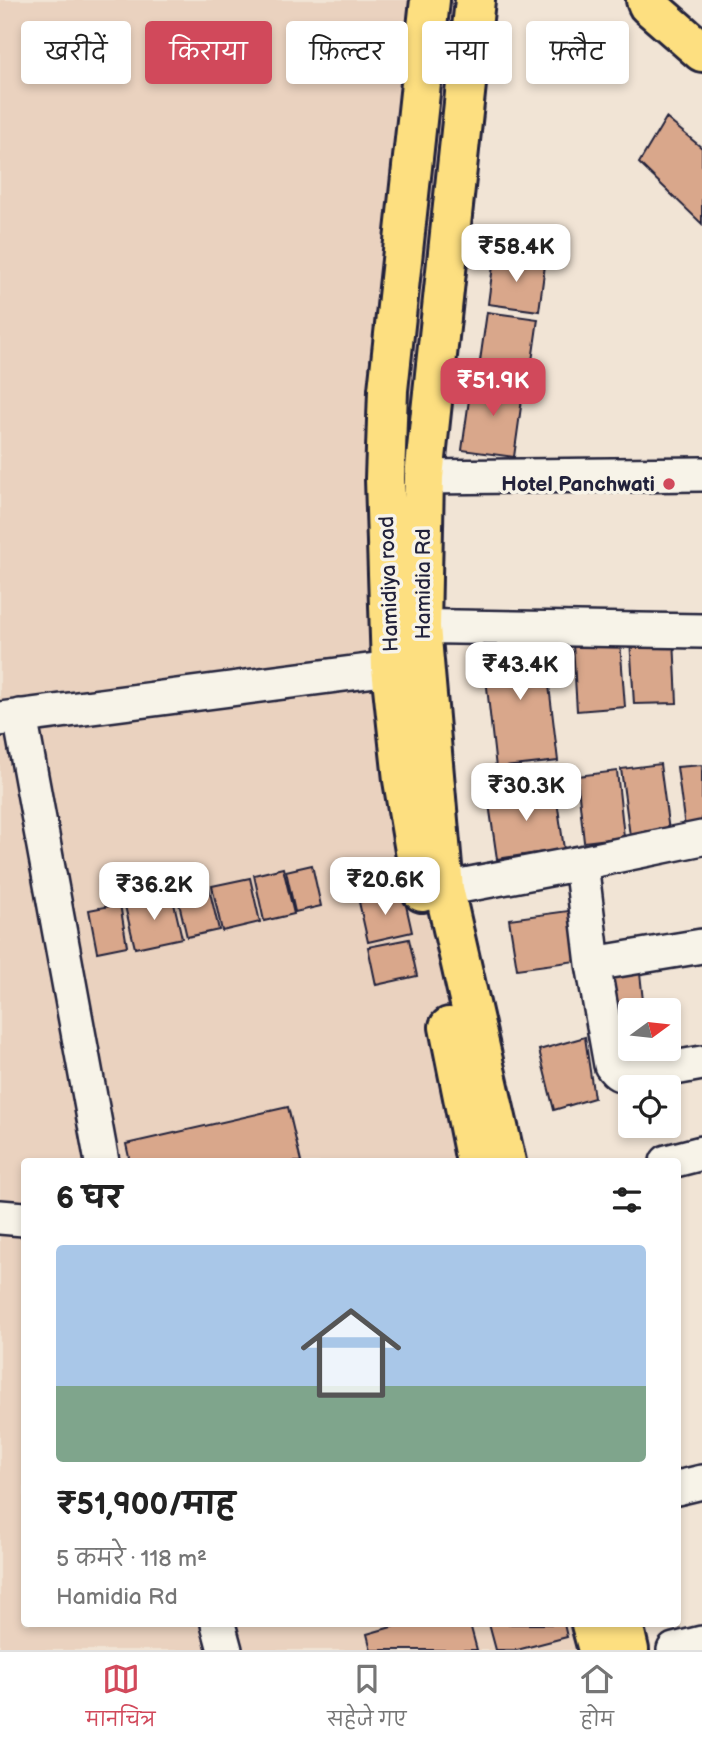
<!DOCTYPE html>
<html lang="hi">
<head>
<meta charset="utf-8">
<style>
	:root { --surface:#fff; --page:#f2f2f2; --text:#222; --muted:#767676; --line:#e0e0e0; --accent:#d1495b }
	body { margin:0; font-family:"Balsamiq Sans","Playpen Sans Deva",sans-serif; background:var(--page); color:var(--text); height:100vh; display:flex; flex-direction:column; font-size:26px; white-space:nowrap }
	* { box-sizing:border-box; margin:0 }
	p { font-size:23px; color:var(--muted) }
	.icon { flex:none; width:38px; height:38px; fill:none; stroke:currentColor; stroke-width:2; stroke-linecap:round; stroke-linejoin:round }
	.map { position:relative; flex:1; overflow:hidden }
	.sheet { position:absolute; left:21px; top:1158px; width:660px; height:469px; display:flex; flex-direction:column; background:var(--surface); border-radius:7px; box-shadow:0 4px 10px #0003 }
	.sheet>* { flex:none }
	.banner { position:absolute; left:21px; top:21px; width:662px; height:63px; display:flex; gap:14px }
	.needle { width:46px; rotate:75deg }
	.fabs { position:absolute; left:618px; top:998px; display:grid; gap:14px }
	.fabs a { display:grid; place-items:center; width:63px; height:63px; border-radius:7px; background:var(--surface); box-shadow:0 4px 10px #0003; font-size:35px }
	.price { position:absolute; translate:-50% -60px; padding:0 16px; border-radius:14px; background:#fff; color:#222; font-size:23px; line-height:46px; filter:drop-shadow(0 2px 4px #0008) }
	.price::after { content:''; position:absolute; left:50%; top:42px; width:21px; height:16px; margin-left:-10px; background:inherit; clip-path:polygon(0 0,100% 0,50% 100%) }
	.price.current { background:var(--accent); color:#fff }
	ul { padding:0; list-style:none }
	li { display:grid; align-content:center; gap:14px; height:371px; padding:0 35px }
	li span { display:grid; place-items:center; height:217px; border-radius:7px; color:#555 }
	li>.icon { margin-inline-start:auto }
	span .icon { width:126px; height:126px; fill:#fffc; stroke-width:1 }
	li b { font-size:30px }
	h2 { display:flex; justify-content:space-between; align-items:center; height:84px; padding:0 35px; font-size:30px }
	.tag { padding:0 24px; border-radius:7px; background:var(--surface); box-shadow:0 4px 10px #0003; font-size:24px; line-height:63px }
	.tag.current { background:var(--accent); color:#fff }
	.menu { display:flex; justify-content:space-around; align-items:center; height:98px; border-top:2px solid var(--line); background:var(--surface); font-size:19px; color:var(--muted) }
	.menu a { display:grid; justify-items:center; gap:4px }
	.menu .current { color:var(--accent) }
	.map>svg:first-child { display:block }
	.built { fill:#ead2bf }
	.building { fill:#d9a78b; stroke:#22223b; stroke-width:2 }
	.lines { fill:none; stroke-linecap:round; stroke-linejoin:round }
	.minor-casing { stroke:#22223b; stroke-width:38 }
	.major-casing { stroke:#22223b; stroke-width:44 }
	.minor { stroke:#f7f3e8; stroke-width:33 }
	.major { stroke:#fddf80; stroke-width:38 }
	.poi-dot { fill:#d1495b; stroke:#f7f3e8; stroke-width:2.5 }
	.labels { text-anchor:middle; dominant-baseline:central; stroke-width:7; stroke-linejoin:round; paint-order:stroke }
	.poi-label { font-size:21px; font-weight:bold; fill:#22223b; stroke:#f7f3e8; text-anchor:end }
	.street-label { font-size:21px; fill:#22223b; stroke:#f7f3e8 }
</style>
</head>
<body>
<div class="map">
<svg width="702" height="1650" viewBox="0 0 702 1650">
	<rect width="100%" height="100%" fill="#f1e4d5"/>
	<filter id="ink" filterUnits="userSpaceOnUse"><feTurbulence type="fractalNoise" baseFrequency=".0143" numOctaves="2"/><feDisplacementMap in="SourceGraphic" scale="14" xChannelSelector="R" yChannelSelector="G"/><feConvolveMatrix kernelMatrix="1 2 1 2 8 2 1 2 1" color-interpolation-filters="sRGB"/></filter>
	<g filter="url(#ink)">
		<path class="built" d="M0,0H469L409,684L518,1162H24V1624H624L630,1650H0Z"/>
		<path class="building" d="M666,118L702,148V224L639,163Z
			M494,258L545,265L539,311L488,304Z
			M487,312L538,319L529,382L478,375Z
			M472,378L524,385L514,457L462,450Z
			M543,635L558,761L496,768L482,642Z
			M674,638L677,703L634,704L630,639Z
			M620,641L625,707L577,711L573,644Z
			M660,764L669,831L630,836L621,769Z
			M702,765V827L685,828L677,767Z
			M617,771L624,837L584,842L577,776Z
			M555,787L564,849L497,859L488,797Z
			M312,865L321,906L295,912L286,871Z
			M283,868L294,914L264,921L254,875Z
			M250,878L260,922L222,931L212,886Z
			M209,888L219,930L187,937L177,895Z
			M403,892L412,932L368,942L359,902Z
			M172,895L182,938L135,948L125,906Z
			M120,904L127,946L97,952L89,910Z
			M583,909L591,959L517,969L509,919Z
			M409,939L417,976L376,985L368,947Z
			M639,964L644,1010H630V1048H648L649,1057L620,1063L606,971Z
			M585,1037L594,1098L554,1110L539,1050Z
			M288,1107L301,1162H130L126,1144Z
			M402,1624H470L477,1650H371L367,1634Z
			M489,1624H564L567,1637L517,1650H496Z"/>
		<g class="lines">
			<defs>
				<path id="minor" d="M424,477L702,474
					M396,626L702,631
					M20,716L102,1162
					M0,719L391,668
					M581,863L593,964L611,1065C617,1074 620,1075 631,1076L702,1063
					M444,889L581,863L702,838
					M593,964L702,946
					M667,1162L702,1153
					M0,1217L24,1219
					M677,1488L702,1482
					M218,1624L225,1650
					M674,1650L702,1643"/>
				<path id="major" d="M475,0L424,477L421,627L444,889L506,1162
					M646,0L648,5L702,52
					M422,892L403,780L391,668L385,479L388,390L430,0
					M449,1027L476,1162
					M591,1624L598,1650
					M623,1624L629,1650"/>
			</defs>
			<use href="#minor" class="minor-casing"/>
			<use href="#major" class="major-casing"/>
			<use href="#minor" class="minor"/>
			<use href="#major" class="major"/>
		</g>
	</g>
	<circle class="poi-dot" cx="669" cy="484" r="7"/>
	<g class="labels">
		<g class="poi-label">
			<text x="655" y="484">Hotel Panchwati</text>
		</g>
		<g class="street-label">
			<text transform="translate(389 584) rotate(-92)">Hamidiya road</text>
			<text transform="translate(423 584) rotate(-90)">Hamidia Rd</text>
		</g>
	</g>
</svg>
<div class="fabs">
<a><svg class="needle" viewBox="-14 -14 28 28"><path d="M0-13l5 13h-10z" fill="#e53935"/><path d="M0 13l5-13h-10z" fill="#767676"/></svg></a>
<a><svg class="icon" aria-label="locate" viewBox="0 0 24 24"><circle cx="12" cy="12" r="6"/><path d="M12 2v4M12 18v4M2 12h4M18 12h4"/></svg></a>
</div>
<b class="price" style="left:516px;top:284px">₹58.4K</b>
<b class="price current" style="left:493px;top:418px">₹51.9K</b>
<b class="price" style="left:520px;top:702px">₹43.4K</b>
<b class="price" style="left:526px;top:823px">₹30.3K</b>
<b class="price" style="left:385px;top:917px">₹20.6K</b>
<b class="price" style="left:154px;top:922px">₹36.2K</b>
<div class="banner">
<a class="tag">खरीदें</a>
<a class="tag current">किराया</a>
<a class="tag">फ़िल्टर</a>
<a class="tag">नया</a>
<a class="tag">फ़्लैट</a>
</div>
<section class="sheet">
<h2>6 घर<svg class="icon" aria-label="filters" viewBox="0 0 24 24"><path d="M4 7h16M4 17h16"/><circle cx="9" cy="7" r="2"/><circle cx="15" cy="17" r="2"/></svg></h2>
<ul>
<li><span style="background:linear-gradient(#a9c7e8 65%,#7fa58c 0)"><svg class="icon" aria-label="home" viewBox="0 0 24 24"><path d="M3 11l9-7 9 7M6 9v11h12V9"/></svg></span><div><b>₹51,900/माह</b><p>5 कमरे · 118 m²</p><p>Hamidia Rd</p></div></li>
</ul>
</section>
</div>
<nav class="menu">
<a class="current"><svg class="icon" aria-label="map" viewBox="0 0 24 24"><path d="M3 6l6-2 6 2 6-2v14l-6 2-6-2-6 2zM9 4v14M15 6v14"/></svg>मानचित्र</a>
<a><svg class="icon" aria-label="saved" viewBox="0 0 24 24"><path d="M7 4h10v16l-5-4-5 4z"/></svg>सहेजे गए</a>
<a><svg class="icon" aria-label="home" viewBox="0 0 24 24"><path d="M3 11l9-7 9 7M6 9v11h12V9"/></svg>होम</a>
</nav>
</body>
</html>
